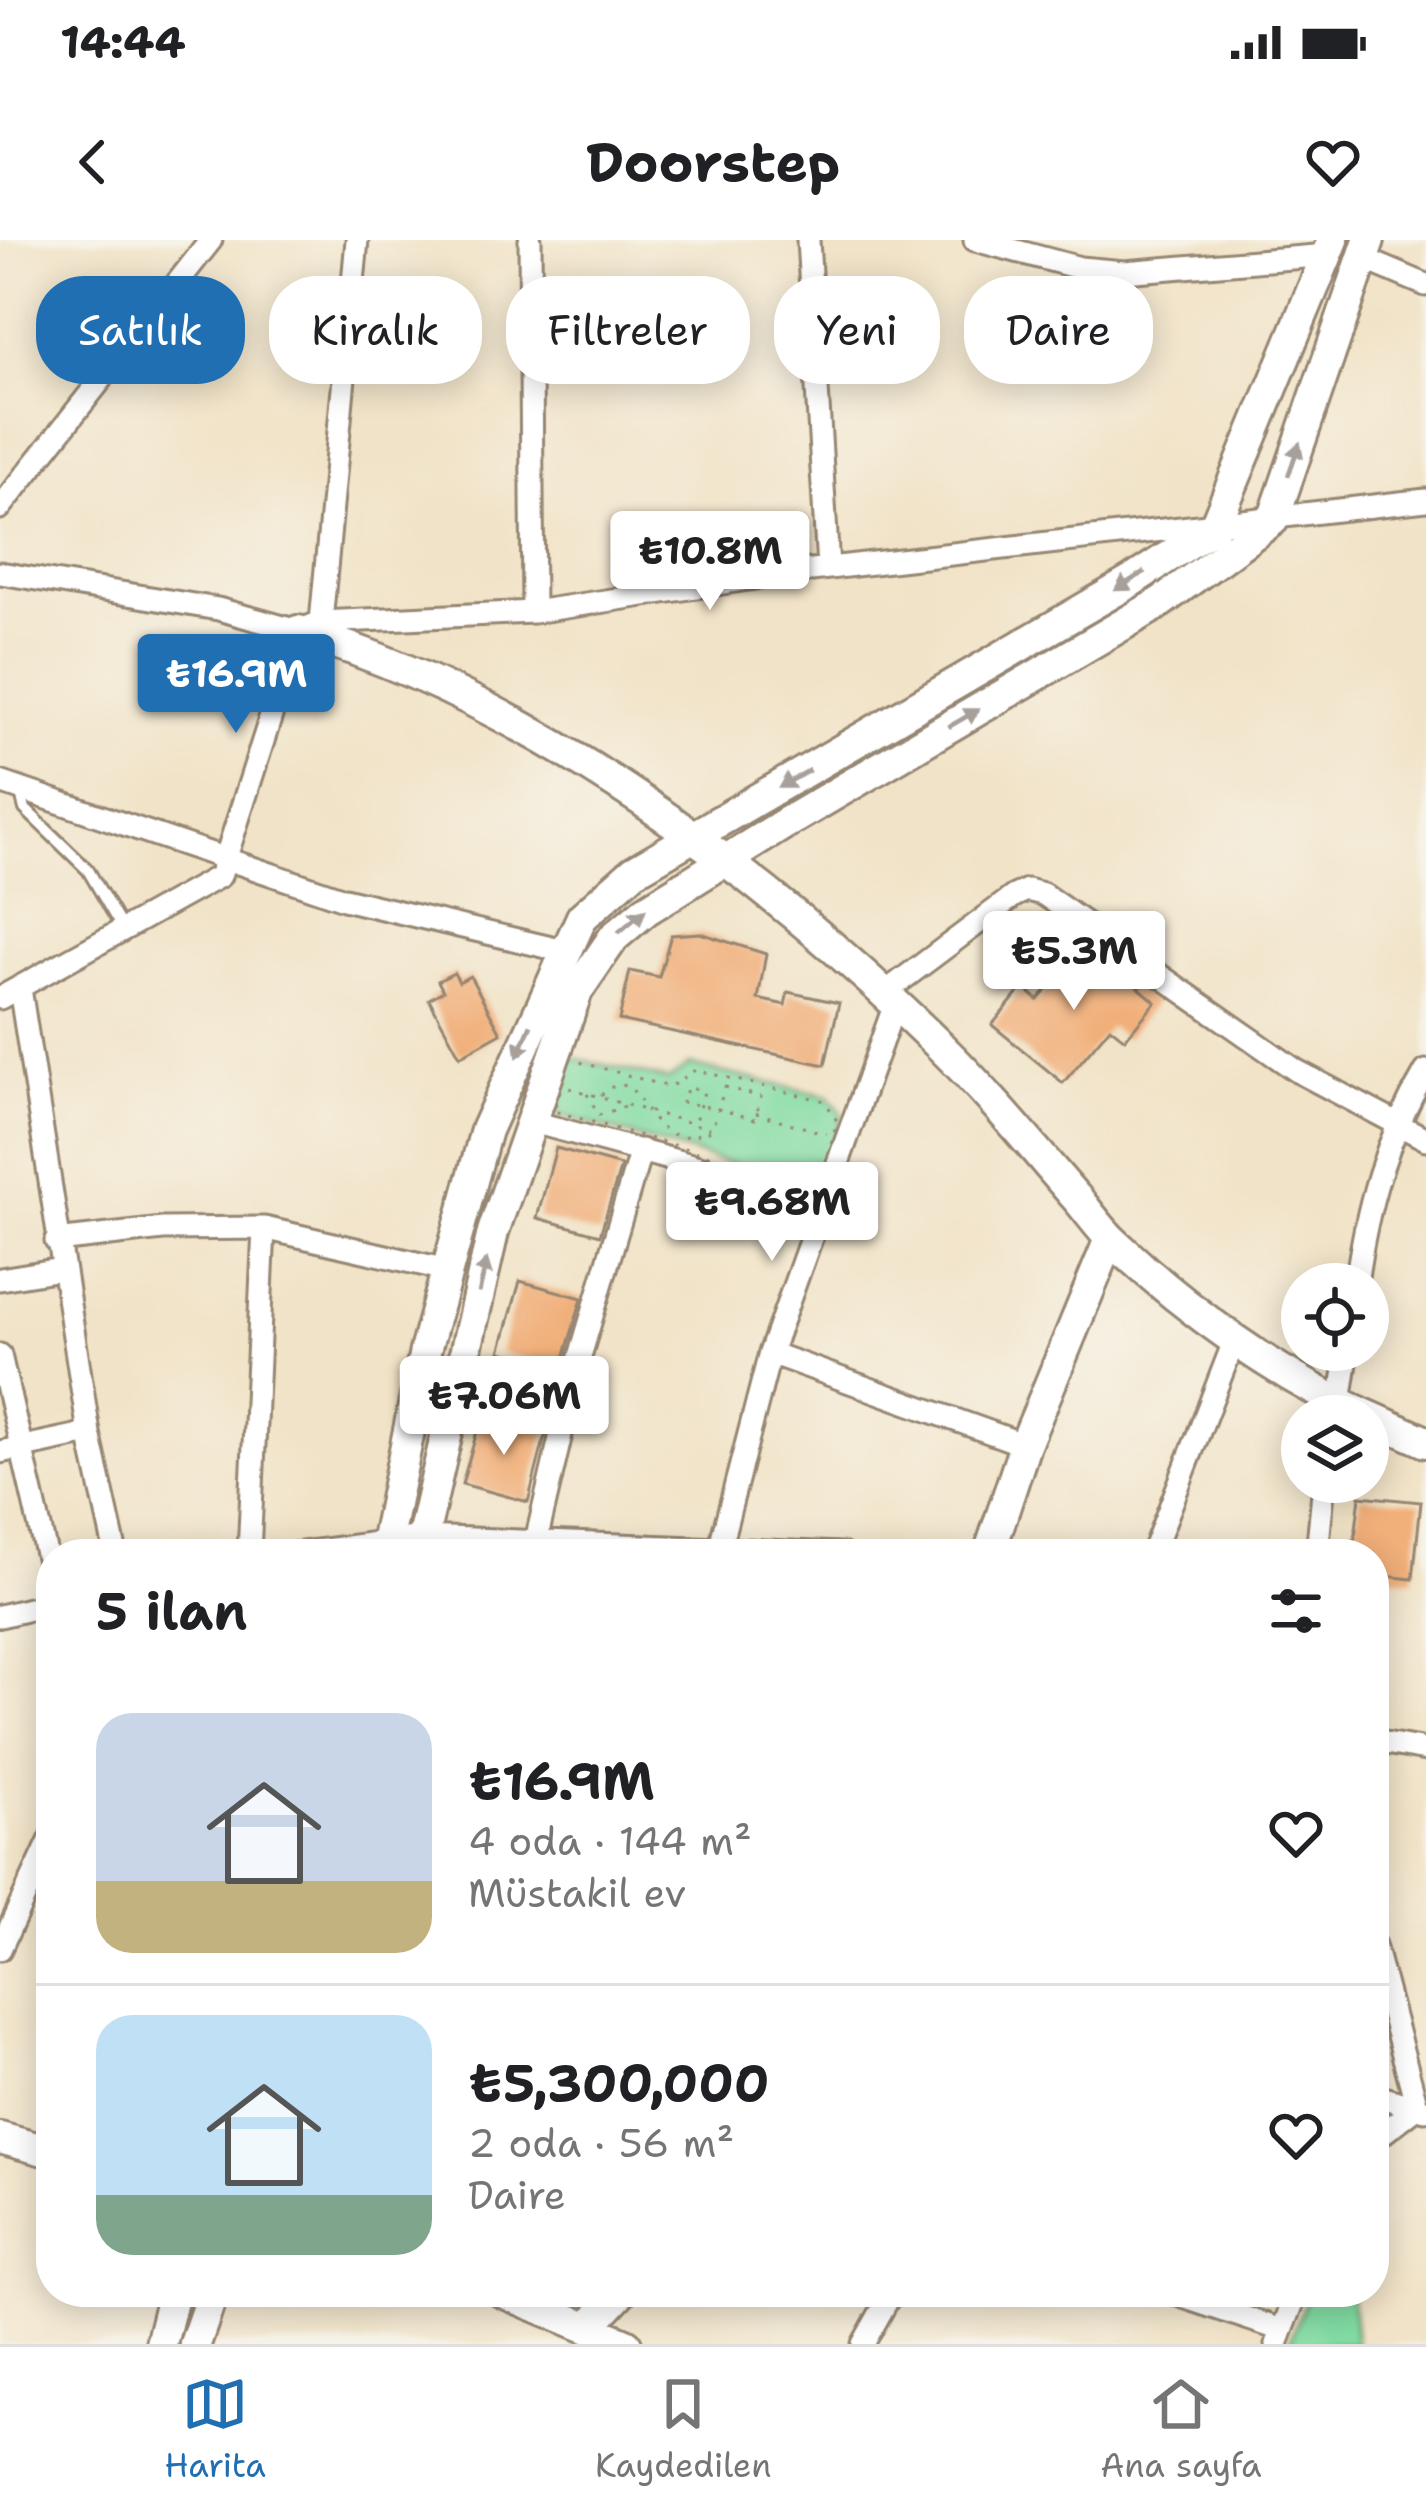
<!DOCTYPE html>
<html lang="tr">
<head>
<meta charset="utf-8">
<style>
	:root { --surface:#fff; --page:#f6f6f6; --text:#202124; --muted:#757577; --line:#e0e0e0; --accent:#1f6fb2 }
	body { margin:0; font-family:"Shantell Sans",sans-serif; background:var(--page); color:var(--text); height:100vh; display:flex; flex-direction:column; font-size:45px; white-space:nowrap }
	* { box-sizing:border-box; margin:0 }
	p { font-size:39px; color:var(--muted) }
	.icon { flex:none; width:66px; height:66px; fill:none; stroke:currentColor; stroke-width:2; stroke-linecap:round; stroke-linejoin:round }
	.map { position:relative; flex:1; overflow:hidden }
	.side { position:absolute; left:36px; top:1299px; width:1353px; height:768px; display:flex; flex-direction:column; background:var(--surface); border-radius:48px; box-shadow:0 6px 30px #0003 }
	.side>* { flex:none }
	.hud { position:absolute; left:36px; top:36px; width:1356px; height:108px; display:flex; gap:24px }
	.buttons { position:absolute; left:1281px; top:1023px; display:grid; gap:24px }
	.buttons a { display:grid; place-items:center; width:108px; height:108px; border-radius:50%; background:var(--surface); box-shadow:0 6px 30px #0003; font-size:60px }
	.price { position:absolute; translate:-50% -102px; padding:0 27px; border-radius:12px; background:#fff; color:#222; font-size:39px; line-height:78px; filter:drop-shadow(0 3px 6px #0008) }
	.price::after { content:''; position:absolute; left:50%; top:72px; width:36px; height:27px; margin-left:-18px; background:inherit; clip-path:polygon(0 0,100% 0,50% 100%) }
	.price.active { background:var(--accent); color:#fff }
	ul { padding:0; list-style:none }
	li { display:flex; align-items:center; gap:36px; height:300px; padding:0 60px }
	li+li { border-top:3px solid var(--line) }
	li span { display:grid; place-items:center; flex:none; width:336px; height:240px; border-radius:36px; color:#555 }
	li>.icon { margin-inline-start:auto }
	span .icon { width:144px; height:144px; fill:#fffc; stroke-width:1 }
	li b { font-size:51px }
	h2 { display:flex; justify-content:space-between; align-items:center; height:144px; padding:0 60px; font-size:51px }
	.tag { padding:0 42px; border-radius:48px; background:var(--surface); box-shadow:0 6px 30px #0003; font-size:42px; line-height:108px }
	.tag.active { background:var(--accent); color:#fff }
	.status { display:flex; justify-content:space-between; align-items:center; height:84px; padding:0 60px; background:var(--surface); direction:ltr }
	.status svg { height:33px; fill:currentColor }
	header { display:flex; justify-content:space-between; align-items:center; height:156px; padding:0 60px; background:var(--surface); font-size:54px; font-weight:700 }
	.tab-bar { display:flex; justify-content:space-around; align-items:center; height:168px; border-top:3px solid var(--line); background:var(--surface); font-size:33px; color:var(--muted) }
	.tab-bar a { display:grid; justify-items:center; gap:6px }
	.tab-bar .active { color:var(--accent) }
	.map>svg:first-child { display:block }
	.green { fill:#81dba2; stroke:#5e8260; stroke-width:3 }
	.building { fill:#f1af79 }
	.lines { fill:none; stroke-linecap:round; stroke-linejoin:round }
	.lane-casing { stroke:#968672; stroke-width:16 }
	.street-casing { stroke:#968672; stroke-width:27 }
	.secondary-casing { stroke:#968672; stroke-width:36 }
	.path { stroke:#968672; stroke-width:3; stroke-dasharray:3 9; stroke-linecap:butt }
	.lane { stroke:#fff; stroke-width:10 }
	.street { stroke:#fff; stroke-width:21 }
	.secondary { stroke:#fff; stroke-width:30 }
	.oneway { fill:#a79f9a }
</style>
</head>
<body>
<div class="status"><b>14:44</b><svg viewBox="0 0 49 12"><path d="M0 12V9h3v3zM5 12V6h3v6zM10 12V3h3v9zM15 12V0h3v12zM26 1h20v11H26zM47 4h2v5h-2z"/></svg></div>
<header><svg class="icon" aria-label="back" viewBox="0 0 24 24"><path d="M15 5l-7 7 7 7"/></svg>Doorstep<svg class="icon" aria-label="heart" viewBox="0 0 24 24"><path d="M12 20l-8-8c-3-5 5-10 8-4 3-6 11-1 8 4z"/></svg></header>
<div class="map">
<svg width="1426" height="2104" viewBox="0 0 1426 2104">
	<rect width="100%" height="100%" fill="#f7f3e8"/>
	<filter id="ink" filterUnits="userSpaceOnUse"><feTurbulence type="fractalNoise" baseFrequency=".00833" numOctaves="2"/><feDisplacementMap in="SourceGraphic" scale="24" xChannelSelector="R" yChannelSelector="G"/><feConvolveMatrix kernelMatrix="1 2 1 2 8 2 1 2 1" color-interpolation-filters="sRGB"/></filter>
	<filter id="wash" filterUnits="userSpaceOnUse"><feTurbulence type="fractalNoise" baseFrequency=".004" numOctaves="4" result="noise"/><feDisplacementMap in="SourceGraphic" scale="48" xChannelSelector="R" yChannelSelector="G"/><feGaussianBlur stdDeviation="2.7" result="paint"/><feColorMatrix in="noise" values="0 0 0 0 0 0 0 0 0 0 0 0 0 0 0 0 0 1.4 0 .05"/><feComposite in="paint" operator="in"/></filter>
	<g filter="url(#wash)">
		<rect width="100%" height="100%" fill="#f1e3c7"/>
		<path class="green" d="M566,816L668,840L690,825L828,856L843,874L821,950L549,872Z
			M1308,2052H1351L1356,2104H1289Z"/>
		<g id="blocks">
			<path class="building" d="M700,693L766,714L758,759L785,765L788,752L839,763L825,825L619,780L630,731L659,737L671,695Z
				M1085,703L1156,762L1125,799L1110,787L1063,843L992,785L1023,747L1038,760Z
				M454,733L459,742L470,736L501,793L460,816L429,759L443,751L438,741Z
				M556,908L621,926L600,995L537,978Z
				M520,1041L582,1058L561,1128L500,1112Z
				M482,1174L546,1192L528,1262L462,1244Z
				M1360,1256L1421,1262L1413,1339L1374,1335V1314H1353Z"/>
		</g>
	</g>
	<g filter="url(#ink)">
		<use href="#blocks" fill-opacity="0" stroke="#968672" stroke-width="3"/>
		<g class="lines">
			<defs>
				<path id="lane" d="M20,550L25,569L88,630L122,688"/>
				<path id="street" d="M530,0L533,372
					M808,0L828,328
					M975,0L1080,28L1124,32L1327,15
					M1362,18L1426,45
					M0,268L211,0
					M0,333L218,369L298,391L321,382L533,372L794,332L1426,260
					M321,382L357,0
					M0,542L344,659L564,711
					M20,748L89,1193L116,1314
					M883,754L1014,656L1027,650L1043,654L1297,831L1426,899
					M0,758L220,636L298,391
					M533,882L824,961
					M56,1001L163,989L264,988L447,1030
					M0,1039L61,1029
					M1356,1044C1367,965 1385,900 1426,831
					M770,1113L1025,1205
					M0,1115L51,1335
					M1338,1175L1348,1110
					M0,1212L89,1193
					M536,1301L576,1130L641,910
					M720,1306L770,1113L895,764
					M249,1314L264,988
					M295,1314L422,1297L842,1314
					M1152,1314L1235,1099
					M1317,1314L1324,1242
					M0,1376L51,1364
					M1374,1501L1426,1510
					M1374,1705L1417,1867L1374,1900
					M0,1709L51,1599
					M1374,1855L1425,1870
					M1168,2052L1282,2090
					M863,2104L892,2052
					M1277,2104L1297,2052"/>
				<path id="secondary" d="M298,391C534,461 765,635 940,806C987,852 1030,904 1073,954C1087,969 1099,988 1114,1002C1186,1070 1277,1136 1368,1176
					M1368,1176L1426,1202
					M384,1314L425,1111L486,890L582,677L634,631L1130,342L1215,286L1333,0
					M419,1314L493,992L577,751L614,697L646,670L784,584L1158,364L1273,280L1369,0
					M989,1314L1025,1205L1110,999
					M0,1898L51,1912
					M502,2052L626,2104
					M590,2085L621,2052
					M161,2104L174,2052
					M195,2104L213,2052"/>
			</defs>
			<use href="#lane" class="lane-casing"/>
			<use href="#street" class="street-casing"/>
			<use href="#secondary" class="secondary-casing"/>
			<path class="path" d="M569,819L670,847L695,830L825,861L837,881L823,935L810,944L554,871Z
				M725,847L761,857L755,879L718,869Z
				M569,848C617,862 664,876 712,889L718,869L682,862L688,847L704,852L694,884
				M587,854L599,875L626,866
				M601,855C649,811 635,923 711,890
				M756,873L826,894"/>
			<use href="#lane" class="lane"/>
			<use href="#street" class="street"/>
			<use href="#secondary" class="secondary"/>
		</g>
		<defs><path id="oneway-solid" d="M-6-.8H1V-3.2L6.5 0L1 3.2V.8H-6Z" transform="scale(3)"/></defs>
		<g class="oneway">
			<use href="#oneway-solid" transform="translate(1294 219) rotate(-71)"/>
			<use href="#oneway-solid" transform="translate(1130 341) rotate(148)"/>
			<use href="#oneway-solid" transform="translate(964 478) rotate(-30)"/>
			<use href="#oneway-solid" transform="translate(794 539) rotate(150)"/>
			<use href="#oneway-solid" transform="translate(632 681) rotate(-40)"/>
			<use href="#oneway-solid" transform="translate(524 801) rotate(113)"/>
			<use href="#oneway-solid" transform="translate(483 1036) rotate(-77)"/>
		</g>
	</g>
</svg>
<div class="buttons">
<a><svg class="icon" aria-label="locate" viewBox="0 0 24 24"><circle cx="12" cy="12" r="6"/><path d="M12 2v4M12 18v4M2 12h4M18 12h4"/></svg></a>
<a><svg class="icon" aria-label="layers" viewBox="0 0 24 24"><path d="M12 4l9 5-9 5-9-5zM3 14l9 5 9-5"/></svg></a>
</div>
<b class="price" style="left:710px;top:373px">₺10.8M</b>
<b class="price active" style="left:236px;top:496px">₺16.9M</b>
<b class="price" style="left:1074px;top:773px">₺5.3M</b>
<b class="price" style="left:772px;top:1024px">₺9.68M</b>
<b class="price" style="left:504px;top:1218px">₺7.06M</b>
<div class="hud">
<a class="tag active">Satılık</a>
<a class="tag">Kiralık</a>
<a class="tag">Filtreler</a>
<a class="tag">Yeni</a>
<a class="tag">Daire</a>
</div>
<section class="side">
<h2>5 ilan<svg class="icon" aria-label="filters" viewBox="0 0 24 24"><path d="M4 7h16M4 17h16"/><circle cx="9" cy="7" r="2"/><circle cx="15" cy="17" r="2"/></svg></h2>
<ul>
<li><span style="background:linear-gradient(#c9d6e8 70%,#c2b280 0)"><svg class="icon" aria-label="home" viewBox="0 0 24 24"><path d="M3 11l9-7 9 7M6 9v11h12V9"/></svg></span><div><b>₺16.9M</b><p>4 oda · 144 m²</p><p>Müstakil ev</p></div><svg class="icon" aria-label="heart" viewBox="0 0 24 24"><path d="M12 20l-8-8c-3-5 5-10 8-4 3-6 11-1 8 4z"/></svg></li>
<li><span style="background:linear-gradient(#bfe0f5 75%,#7fa58c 0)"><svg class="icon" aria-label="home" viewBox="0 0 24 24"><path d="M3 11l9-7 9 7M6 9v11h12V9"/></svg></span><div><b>₺5,300,000</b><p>2 oda · 56 m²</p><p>Daire</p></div><svg class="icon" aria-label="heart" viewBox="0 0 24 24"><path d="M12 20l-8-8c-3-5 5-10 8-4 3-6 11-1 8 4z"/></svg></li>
</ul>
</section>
</div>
<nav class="tab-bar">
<a class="active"><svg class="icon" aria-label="map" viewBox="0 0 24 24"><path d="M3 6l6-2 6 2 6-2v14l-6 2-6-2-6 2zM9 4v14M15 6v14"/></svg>Harita</a>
<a><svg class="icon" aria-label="saved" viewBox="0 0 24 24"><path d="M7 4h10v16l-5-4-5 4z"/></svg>Kaydedilen</a>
<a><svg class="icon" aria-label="home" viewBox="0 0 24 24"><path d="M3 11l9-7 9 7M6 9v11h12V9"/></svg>Ana sayfa</a>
</nav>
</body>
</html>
